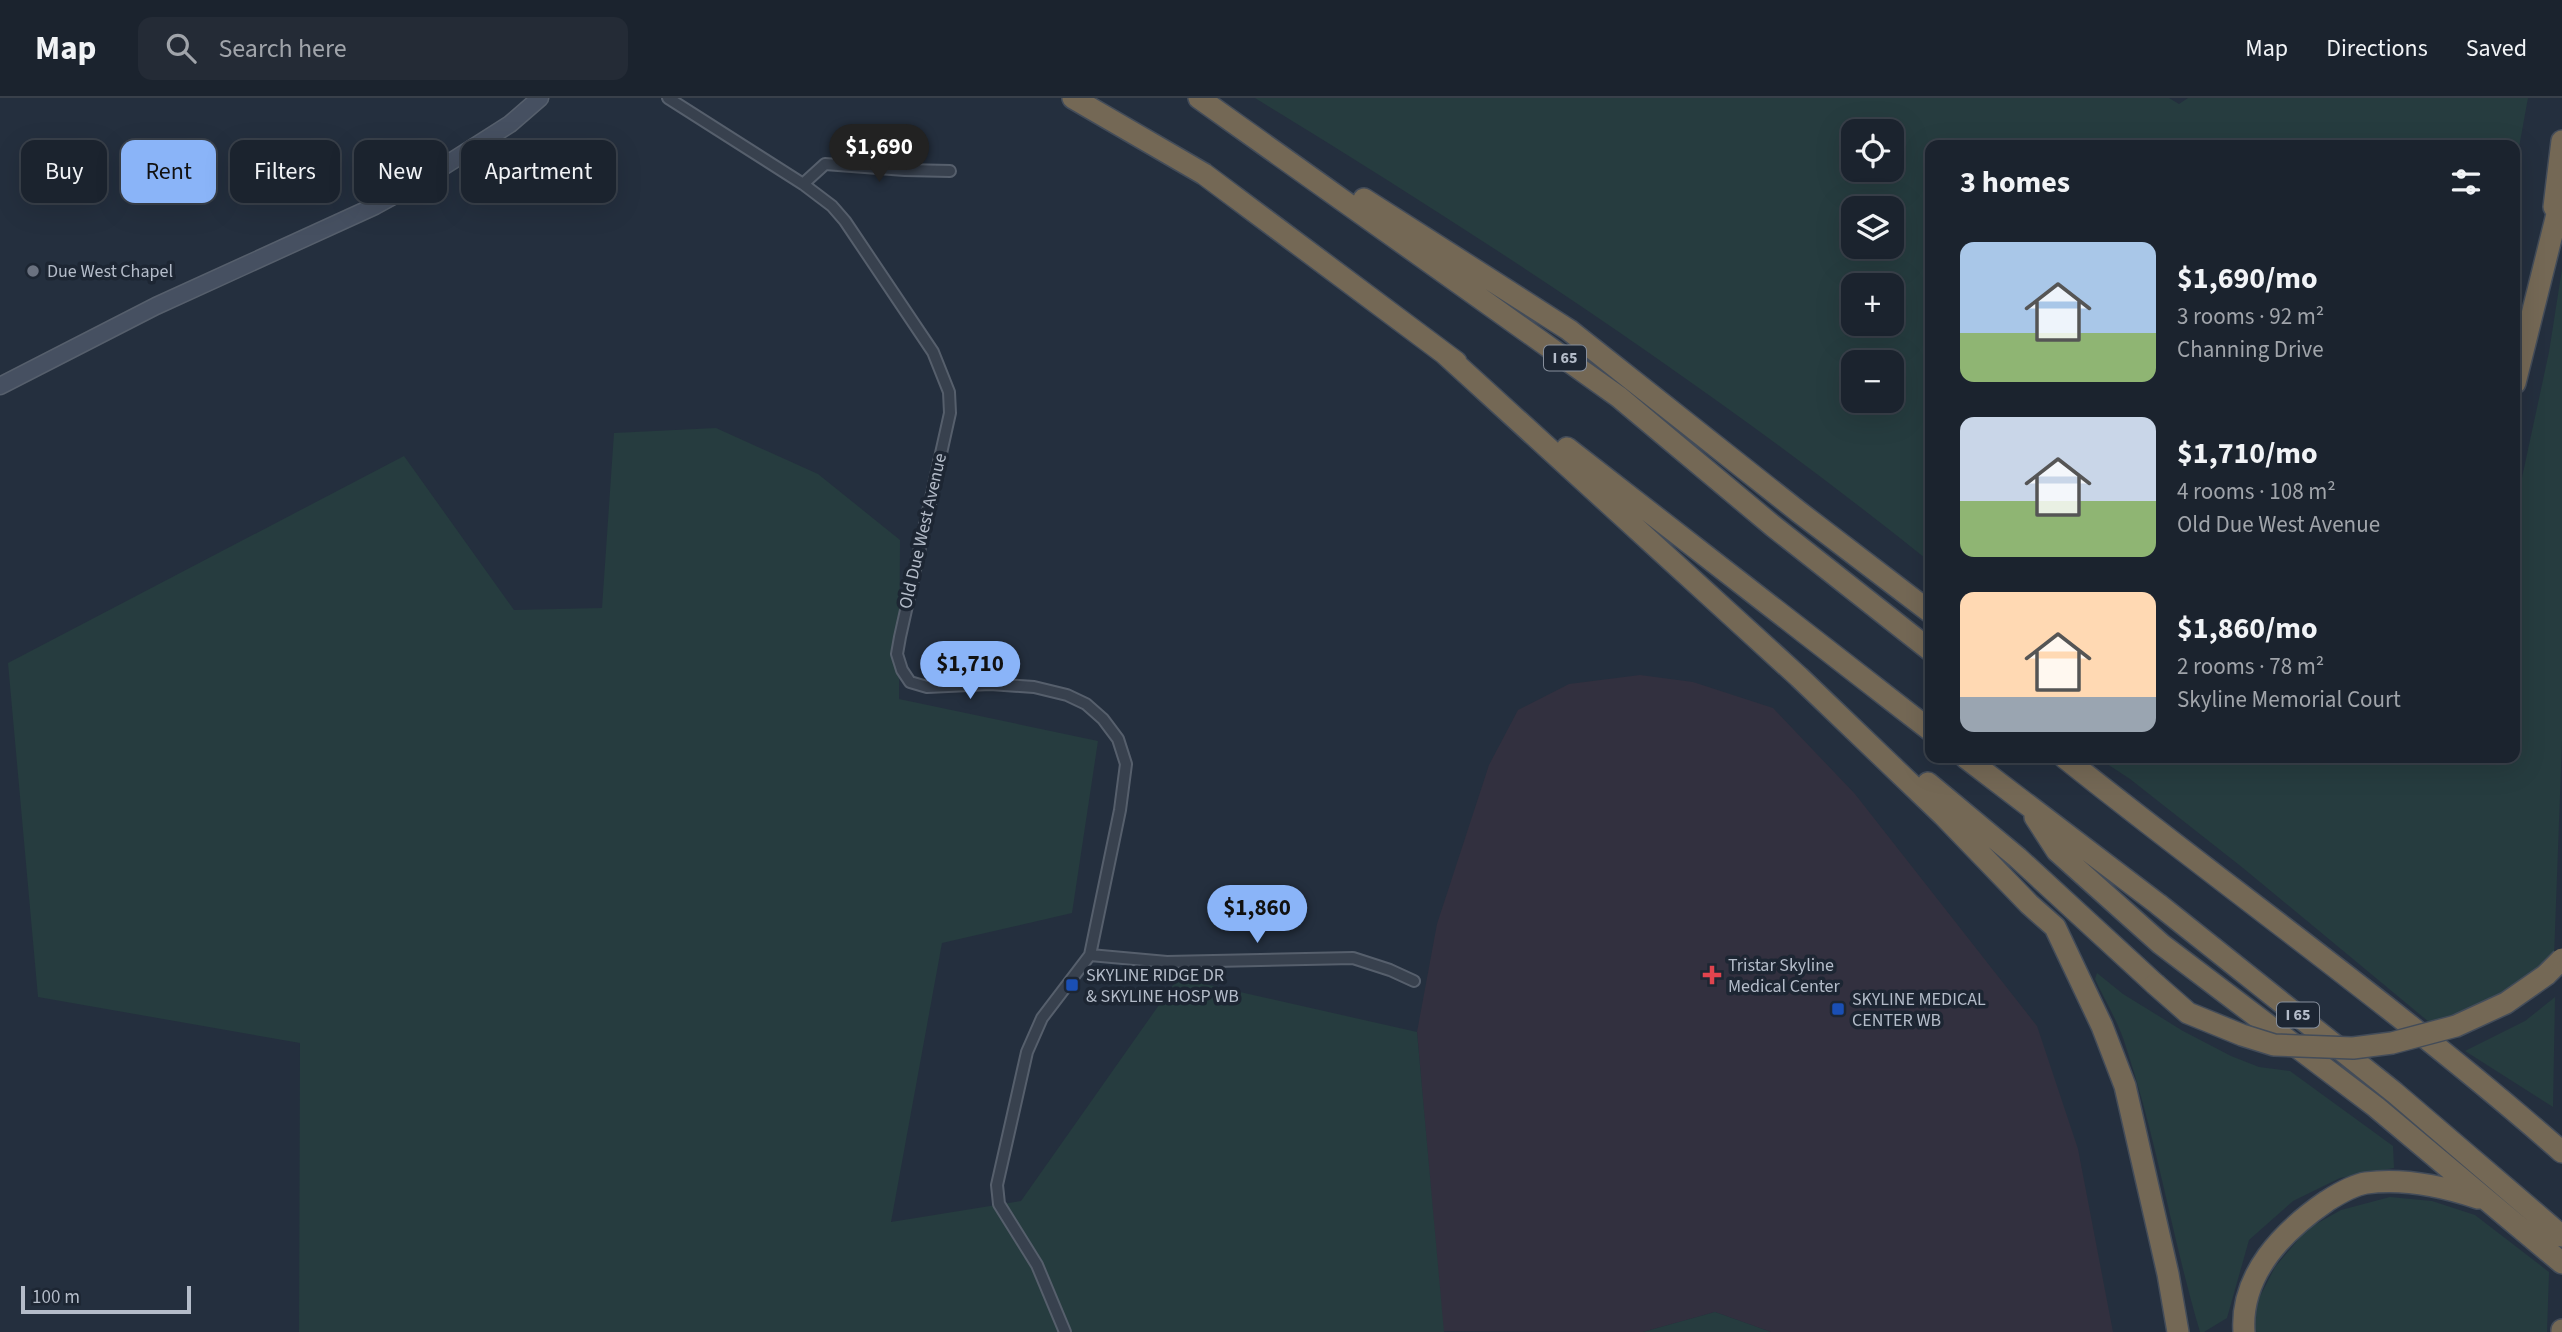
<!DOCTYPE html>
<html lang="en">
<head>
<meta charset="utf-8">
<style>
	:root { --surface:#1b232e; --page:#242b36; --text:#f1f3f6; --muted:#a0a4aa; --line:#39404a; --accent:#8ab4f8 }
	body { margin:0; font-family:"Source Sans 3",sans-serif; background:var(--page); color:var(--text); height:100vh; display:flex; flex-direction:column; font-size:26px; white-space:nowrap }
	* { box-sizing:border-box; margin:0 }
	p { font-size:23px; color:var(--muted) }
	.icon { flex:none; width:38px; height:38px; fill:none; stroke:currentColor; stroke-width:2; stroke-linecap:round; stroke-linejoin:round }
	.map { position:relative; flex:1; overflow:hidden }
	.panel { position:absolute; left:1925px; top:42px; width:595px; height:623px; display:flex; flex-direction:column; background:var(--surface); border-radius:14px; box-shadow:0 7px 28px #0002,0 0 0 2px var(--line) }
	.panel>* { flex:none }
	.top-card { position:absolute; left:21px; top:42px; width:665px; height:63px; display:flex; gap:14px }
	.buttons { position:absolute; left:1841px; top:21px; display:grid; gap:14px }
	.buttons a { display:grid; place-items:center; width:63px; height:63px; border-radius:14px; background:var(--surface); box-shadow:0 7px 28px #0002,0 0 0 2px var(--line); font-size:35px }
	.scale { position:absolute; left:21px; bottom:18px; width:170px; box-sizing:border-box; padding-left:7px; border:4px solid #b4bcc9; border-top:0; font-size:19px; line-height:24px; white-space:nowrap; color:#b4bcc9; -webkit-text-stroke:5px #1d2633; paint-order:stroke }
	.price { position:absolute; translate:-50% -60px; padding:0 16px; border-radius:24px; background:var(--accent); color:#111; font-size:23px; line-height:46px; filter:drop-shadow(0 2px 4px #0008) }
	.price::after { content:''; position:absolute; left:50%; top:42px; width:21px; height:16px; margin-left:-10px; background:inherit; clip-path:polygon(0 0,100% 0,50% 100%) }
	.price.active { background:#222; color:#fff }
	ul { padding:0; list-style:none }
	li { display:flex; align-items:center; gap:21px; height:175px; padding:0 35px }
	li span { display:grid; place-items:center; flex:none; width:196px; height:140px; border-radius:14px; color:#555 }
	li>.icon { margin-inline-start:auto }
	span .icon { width:84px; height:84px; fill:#fffc; stroke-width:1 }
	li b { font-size:30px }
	h2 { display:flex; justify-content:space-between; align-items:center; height:84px; padding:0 35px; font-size:30px }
	.chip { padding:0 24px; border-radius:14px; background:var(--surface); box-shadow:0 7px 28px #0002,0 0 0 2px var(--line); font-size:24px; line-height:63px }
	.chip.active { background:var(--accent); color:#111 }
	header { display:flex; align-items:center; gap:42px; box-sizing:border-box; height:98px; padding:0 35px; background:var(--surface); border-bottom:2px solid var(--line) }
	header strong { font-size:33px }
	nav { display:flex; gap:38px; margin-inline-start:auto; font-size:24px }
	.search { width:490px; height:63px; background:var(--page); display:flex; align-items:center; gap:18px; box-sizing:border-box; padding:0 24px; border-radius:14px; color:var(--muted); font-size:26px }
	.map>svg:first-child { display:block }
	.medical { fill:#32303f }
	.green { fill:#263c3f; fill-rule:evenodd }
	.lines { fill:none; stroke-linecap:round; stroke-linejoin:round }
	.minor-casing { stroke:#565f6c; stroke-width:14 }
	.secondary-casing { stroke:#565f6c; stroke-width:19 }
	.motorway-casing { stroke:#434c59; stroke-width:24 }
	.minor { stroke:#38414e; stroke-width:10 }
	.secondary { stroke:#465061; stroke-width:16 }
	.motorway { stroke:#746855; stroke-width:21 }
	.motorway-bridge-casing { stroke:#434c59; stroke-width:24; stroke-linecap:butt }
	.motorway-bridge { stroke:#746855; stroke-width:21 }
	.worship-dot { fill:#6b7280; stroke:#1d2633; stroke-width:2.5 }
	.health-dot { fill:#e0444e; stroke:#1d2633; stroke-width:2.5 }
	.transit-dot { fill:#1a4fb4; stroke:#1d2633; stroke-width:2.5 }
	.labels { text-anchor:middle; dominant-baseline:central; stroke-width:7; stroke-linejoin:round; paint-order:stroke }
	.shield { fill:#1d2633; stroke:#878f9c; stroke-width:2 }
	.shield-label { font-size:16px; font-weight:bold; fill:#b4bcc9 }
	.poi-label { font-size:18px; fill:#b4bcc9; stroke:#1d2633; text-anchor:start }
	.street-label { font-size:18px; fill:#b4bcc9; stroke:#1d2633 }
</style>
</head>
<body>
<header>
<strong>Map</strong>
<div class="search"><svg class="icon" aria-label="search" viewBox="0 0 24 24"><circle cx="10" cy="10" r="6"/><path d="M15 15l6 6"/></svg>Search here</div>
<nav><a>Map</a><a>Directions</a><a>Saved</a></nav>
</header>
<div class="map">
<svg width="2562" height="1234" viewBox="0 0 2562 1234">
	<rect width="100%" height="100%" fill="#242f3e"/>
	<path class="medical" d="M1640,577L1693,584L1773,610L1855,696L2037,928L2078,1051L2113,1234H1771L1715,1214L1643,1234L1443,1233L1417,934L1437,826L1489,667L1518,612L1569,586Z"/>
	<path class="green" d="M1255,0H2169L2179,6L2188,0H2528L2515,71V47H1930V464C1717,293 1488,142 1255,0ZM1892,33V72H1853V33ZM1892,110V149H1853V110ZM1853,187H1892V226H1853ZM1892,264V303H1853V264Z
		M2562,171V643L2554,859L2515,893L2435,929L2243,770L2130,681L2098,660H2515V412L2549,254Z
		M716,330L818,376L900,442L899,601L1098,643L1072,815L942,845L891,1124L1021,1103L1178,880L1417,934L1444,1234H299L300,945L38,899L8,565L404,358L514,512L602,510L614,335Z
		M2097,875L2123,896L2183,933L2231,958L2259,969L2290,973L2393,1048L2394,1070L2340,1080L2293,1103L2249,1142L2227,1220L2204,1234H2200C2172,1140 2157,1042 2126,949C2119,925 2105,903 2095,881Z
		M2555,899L2553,1009L2465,953L2525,923Z
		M2390,1099L2432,1103L2475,1117L2549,1174L2547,1234H2253L2257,1204L2275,1169L2307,1131L2341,1112Z
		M1715,1214L1771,1234H1643Z"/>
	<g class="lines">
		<defs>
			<path id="minor" d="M668,0L803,86L832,108L845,123L933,254L949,294L950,315L900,539L897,556L902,572L910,584L927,589L990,586L1034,589L1067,597L1086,606L1103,621L1118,641L1126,666L1120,712L1090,857L1042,920L1027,954L997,1087L999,1106L1037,1167L1065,1234
				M803,86L825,66L905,72L950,73
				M1090,857L1167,864L1353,860L1390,872L1414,883"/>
			<path id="secondary" d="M0,288L156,208L375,108L419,84L510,26L540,0"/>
			<path id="motorway" d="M1073,0L1204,76L1456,264
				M1199,0L1619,299L1773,428L1930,552
				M1364,101L1569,232L1799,414L1930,514
				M2554,109L2562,43
				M1445,256L1799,579L1943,717L2029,806L2055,829L2102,928L2125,988L2168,1176L2178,1234
				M2515,285L2562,96
				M1567,350L1930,632
				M1966,660L2158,806L2395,995L2562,1138
				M2065,660C2230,792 2403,914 2562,1054
				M1928,685L2018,760L2155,886
				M2035,719L2057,753L2161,846L2376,1009L2562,1165
				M2244,1234C2240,1177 2283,1133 2327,1103C2338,1096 2353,1087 2366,1085C2403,1080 2442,1088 2478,1100
				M2562,1234V1232"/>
		</defs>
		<use href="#minor" class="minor-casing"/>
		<use href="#secondary" class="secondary-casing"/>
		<use href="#motorway" class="motorway-casing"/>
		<use href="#minor" class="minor"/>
		<use href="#secondary" class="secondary"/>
		<use href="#motorway" class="motorway"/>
		<defs>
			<path id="motorway-bridge" d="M2155,886L2188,915L2242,937L2274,947L2353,950L2392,945L2456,928L2506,905L2546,877L2562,861"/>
		</defs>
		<use href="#motorway-bridge" class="motorway-bridge-casing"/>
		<use href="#motorway-bridge" class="motorway-bridge"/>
	</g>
	<circle class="worship-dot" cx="33" cy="173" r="7"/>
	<path class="health-dot" d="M1708.5 866.5h7v7h7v7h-7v7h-7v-7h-7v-7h7z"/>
	<g class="transit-dot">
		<rect x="1065" y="880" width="14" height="14" rx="3.5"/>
		<rect x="1831" y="904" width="14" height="14" rx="3.5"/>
	</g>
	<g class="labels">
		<g class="shield">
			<rect x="1544" y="247.5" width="42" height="25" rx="5"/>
			<rect x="2277" y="904.5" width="42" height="25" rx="5"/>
		</g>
		<g class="shield-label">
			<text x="1565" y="260">I 65</text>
			<text x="2298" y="917">I 65</text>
		</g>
		<g class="poi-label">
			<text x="47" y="173">Due West Chapel</text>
			<text x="1728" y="867">Tristar Skyline<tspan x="1728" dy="21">Medical Center</tspan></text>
			<text x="1086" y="877">SKYLINE RIDGE DR<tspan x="1086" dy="21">&amp; SKYLINE HOSP WB</tspan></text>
			<text x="1852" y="901">SKYLINE MEDICAL<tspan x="1852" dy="21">CENTER WB</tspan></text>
		</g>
		<g class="street-label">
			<text transform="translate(923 433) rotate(-77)">Old Due West Avenue</text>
		</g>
	</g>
</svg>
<div class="buttons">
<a><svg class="icon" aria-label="locate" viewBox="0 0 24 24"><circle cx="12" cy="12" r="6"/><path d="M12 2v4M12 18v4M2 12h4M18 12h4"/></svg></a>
<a><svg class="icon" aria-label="layers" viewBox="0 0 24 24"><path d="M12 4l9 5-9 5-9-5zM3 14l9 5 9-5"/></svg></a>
<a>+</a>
<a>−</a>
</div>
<div class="scale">100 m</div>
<b class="price active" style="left:879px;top:86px">$1,690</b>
<b class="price" style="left:970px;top:603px">$1,710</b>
<b class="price" style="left:1257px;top:847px">$1,860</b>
<div class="top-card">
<a class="chip">Buy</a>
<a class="chip active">Rent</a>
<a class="chip">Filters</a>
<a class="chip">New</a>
<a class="chip">Apartment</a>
</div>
<section class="panel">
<h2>3 homes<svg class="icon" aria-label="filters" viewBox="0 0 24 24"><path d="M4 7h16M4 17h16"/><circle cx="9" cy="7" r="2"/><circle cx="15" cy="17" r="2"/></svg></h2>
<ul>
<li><span style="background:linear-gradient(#a9c7e8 65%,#8fb573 0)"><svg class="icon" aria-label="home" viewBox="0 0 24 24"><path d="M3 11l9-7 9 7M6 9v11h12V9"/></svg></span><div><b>$1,690/mo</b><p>3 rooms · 92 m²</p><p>Channing Drive</p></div></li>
<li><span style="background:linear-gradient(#c9d6e8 60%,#8fb573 0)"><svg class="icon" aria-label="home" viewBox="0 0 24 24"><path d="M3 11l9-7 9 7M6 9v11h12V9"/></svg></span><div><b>$1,710/mo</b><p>4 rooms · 108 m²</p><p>Old Due West Avenue</p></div></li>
<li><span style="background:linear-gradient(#ffd9b3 75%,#9aa5b1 0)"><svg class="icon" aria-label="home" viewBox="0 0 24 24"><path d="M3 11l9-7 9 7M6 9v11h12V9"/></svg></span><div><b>$1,860/mo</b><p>2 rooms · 78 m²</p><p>Skyline Memorial Court</p></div></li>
</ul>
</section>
</div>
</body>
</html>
